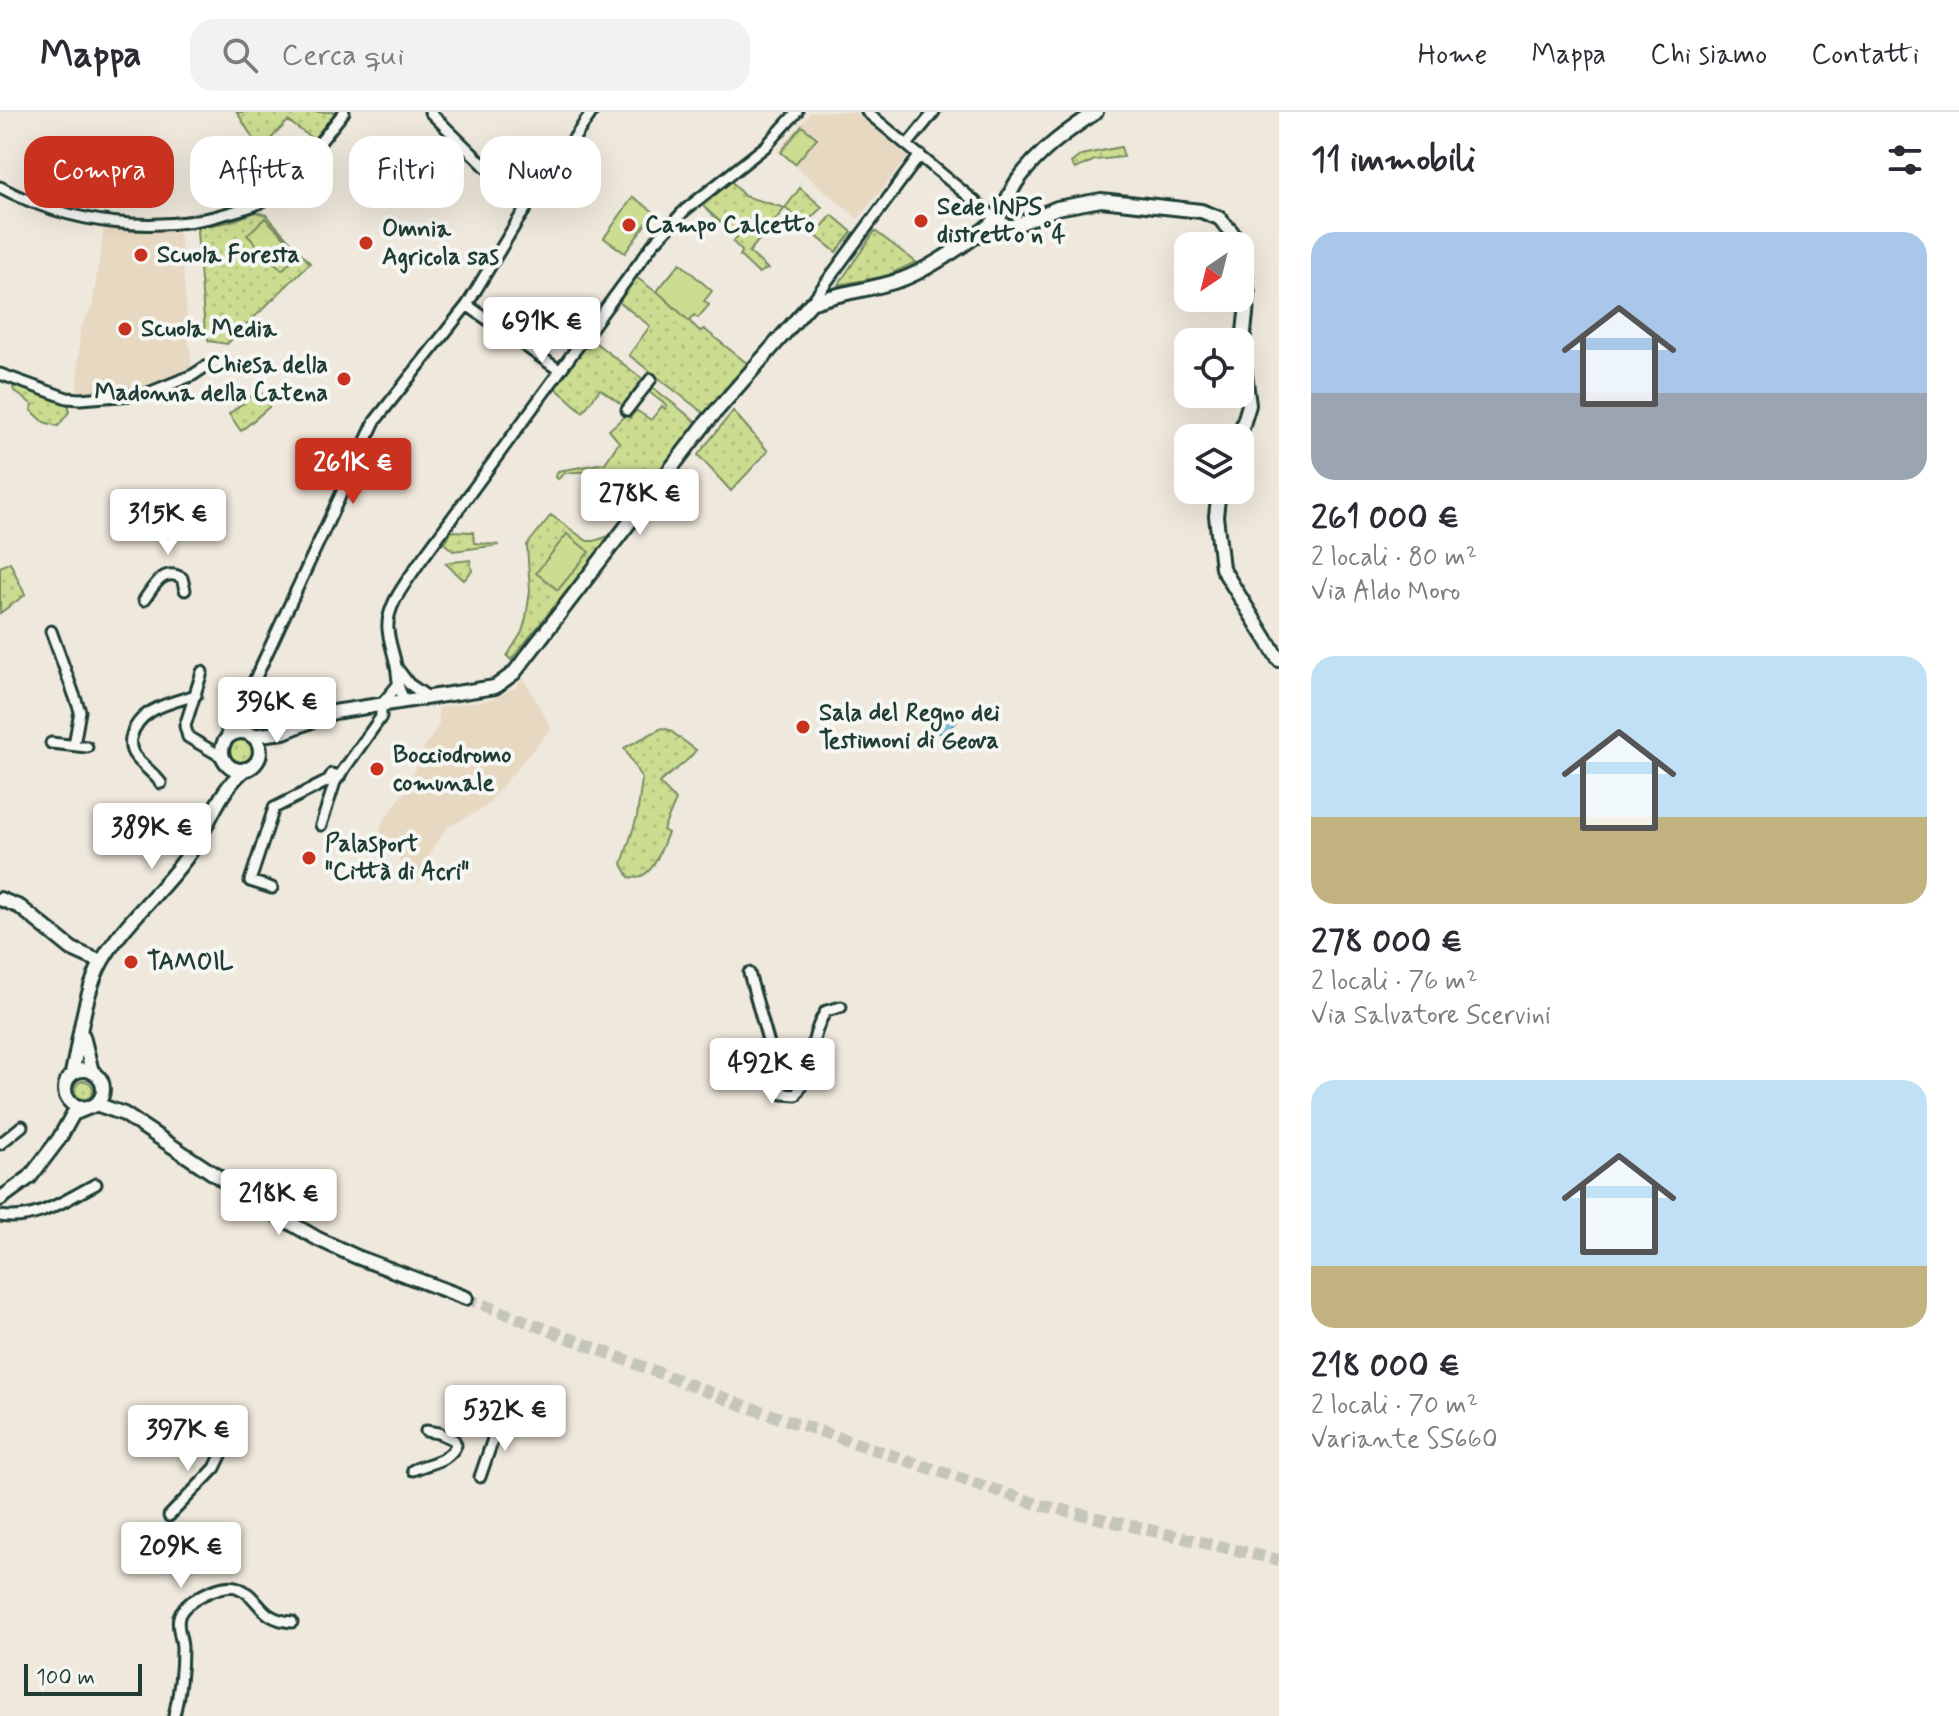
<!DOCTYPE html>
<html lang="it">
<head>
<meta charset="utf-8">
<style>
	:root { --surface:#fff; --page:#f2f2f3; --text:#2b2b33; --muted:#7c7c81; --line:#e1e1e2; --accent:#c8321e }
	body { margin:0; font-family:Mynerve,sans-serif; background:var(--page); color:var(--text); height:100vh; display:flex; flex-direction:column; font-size:30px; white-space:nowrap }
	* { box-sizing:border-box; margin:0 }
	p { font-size:26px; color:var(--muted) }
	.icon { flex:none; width:44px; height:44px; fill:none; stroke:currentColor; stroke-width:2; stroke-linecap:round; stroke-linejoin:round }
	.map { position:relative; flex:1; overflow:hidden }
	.sheet { display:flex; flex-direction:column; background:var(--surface); width:680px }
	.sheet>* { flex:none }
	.hud { position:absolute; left:24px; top:24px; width:760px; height:72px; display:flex; gap:16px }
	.needle { width:52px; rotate:215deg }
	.buttons { position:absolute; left:1174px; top:120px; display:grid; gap:16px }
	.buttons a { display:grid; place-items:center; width:80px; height:80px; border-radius:16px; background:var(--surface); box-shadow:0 8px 32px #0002; font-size:40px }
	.scale { position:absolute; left:24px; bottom:20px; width:118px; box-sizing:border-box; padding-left:8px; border:4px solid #1f3d34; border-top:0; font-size:22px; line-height:28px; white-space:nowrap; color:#1f3d34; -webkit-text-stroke:6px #f6f6f2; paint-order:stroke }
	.price { position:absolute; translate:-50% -68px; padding:0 18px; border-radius:8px; background:#fff; color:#222; font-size:26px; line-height:52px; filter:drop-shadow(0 2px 4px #0008) }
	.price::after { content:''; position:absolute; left:50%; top:48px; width:24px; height:18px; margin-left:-12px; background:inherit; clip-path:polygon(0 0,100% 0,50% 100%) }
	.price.current { background:var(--accent); color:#fff }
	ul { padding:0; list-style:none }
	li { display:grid; align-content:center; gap:16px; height:424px; padding:0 32px }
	li span { display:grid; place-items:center; height:248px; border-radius:24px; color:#555 }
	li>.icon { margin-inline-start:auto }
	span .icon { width:144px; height:144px; fill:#fffc; stroke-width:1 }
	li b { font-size:34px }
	h2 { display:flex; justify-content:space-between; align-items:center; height:96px; padding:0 32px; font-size:34px }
	.pill { padding:0 28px; border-radius:24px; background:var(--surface); box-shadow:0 8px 32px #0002; font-size:28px; line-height:72px }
	.pill.current { background:var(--accent); color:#fff }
	header { display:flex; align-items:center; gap:48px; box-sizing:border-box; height:112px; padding:0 40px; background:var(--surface); border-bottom:2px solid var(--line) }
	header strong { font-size:38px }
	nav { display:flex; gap:44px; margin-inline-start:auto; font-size:28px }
	.search { width:560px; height:72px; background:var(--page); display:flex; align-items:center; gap:20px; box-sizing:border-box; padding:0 28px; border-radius:24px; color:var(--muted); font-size:30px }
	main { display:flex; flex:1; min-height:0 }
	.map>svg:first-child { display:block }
	.built { fill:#e7d8c2 }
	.grass { fill:url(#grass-dots); stroke:#768d62; stroke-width:2 }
	.park { fill:#ccdd91; stroke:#768d62; stroke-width:2 }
	.water { fill:url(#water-ripples); stroke:#598d9b; stroke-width:2 }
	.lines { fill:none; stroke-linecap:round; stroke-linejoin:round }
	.secondary-tunnel { stroke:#c5c6ba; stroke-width:12; stroke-dasharray:12 6; stroke-linecap:butt }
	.minor-casing { stroke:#1f3d34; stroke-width:15 }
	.secondary-casing { stroke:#1f3d34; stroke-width:18 }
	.minor { stroke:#f6f6f2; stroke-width:9 }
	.secondary { stroke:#f6f6f2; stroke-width:12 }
	.poi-dot { fill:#c8321e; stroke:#f6f6f2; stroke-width:3 }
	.labels { text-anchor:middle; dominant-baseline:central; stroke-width:8; stroke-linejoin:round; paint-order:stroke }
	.poi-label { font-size:24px; font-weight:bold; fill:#1f3d34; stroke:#f6f6f2; text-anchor:start }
</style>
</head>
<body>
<header>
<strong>Mappa</strong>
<div class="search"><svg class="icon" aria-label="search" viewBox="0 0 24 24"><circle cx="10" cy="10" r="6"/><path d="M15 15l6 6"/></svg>Cerca qui</div>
<nav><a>Home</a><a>Mappa</a><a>Chi siamo</a><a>Contatti</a></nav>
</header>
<main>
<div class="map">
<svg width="1279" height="1604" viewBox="0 0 1279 1604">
	<defs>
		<pattern id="grass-dots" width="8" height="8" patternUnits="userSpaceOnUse" patternTransform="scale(2)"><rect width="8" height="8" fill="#ccdd91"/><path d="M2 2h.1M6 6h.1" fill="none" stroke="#afbf7e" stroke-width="1.8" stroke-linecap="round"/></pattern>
		<pattern id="water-ripples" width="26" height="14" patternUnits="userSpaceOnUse" patternTransform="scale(2)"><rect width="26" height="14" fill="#7fc2df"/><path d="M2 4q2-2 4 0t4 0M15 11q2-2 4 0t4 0" fill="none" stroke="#679fb6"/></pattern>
	</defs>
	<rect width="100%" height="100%" fill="#efe8dc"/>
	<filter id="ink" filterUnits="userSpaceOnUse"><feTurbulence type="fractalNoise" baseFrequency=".0125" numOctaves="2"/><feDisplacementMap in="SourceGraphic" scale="16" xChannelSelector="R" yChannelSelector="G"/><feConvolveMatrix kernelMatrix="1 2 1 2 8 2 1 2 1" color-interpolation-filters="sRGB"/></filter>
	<g filter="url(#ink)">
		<path class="built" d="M811,0H855L908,45L858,107L778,39Z
			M104,117L177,120L180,125L192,260L168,266L142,278L87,280L77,278L80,217L92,195Z
			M523,566L551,616L484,696L448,715L433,735L419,772L405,757L380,718L383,709L410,672L420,642L439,613L438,596L493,587L515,576Z"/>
		<path class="grass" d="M237,0H337L313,27L288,9L260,38Z
			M1121,35L1124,45L1095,48L1075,57L1071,51L1081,43Z
			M731,69L744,84L785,96L800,76L822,95L805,112L785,96L749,140L768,157L758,161L740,144L742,139L733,130L737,125L703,94Z
			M256,100L266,103L310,151L227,232L209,229L205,219L197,119L199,115L229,110Z
			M832,103L852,120L836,140L815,123Z
			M875,119L916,150L886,164L838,173Z
			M636,165L656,180L657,179L700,219L704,217L749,253L706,303L629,243L650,214L619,190Z
			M588,225L644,268L624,294L600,277L583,300L552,273Z
			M18,273L69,293V300L58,314L44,310L31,298L33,293L14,279L13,275Z
			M651,274L699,312L664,357L576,360L565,361L558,367L555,365L558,359L605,351L619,330L609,318L626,303L630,306L636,298L651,308L662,294L665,297L667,294L648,279Z
			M259,278L268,290L269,295L241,319L229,302Z
			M733,299L768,339L731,379L698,343Z
			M551,403L587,429H594L612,423L511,548L507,544L522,520L526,506L530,479L527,433Z
			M451,419L473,420L474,431L500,433L453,439L445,432Z
			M470,448L472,459L464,468L445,451Z
			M10,450L25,483L0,501V455Z
			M253,591V596L257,602L264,604L330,592C309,604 276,623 251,616L248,604Z
			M662,616L669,618L696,638C686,653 671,659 659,671L676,688L663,718L668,721C660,738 653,770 629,765L622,752L637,705L642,667L624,636Z
			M230 639a11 11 0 1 1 22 0a11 11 0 1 1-22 0Z
			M75 978a9 9 0 1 1 18 0a9 9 0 1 1-18 0Z"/>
		<path class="park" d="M802,14L817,26L795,52L781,40Z
			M633,85L654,100L625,141L604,126Z
			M265,106L300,141L282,158L247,123Z
			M680,151L712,179L704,189L709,193L698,206L694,203L689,209L657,179Z
			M567,422L589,440L558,478L536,461Z"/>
		<path class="water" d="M947,599L955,601L958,608L943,624L933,614Z"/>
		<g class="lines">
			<path class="secondary-tunnel" d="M466,1186L742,1293L1037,1392L1279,1448"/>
			<defs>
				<path id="minor" d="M430,0L491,60
					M867,0L996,107
					M907,33L934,0
					M0,75C69,112 156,124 232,100C241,97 253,95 261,90C289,73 323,26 344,0
					M811,191L920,43
					M467,193L559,258
					M0,262L67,286L80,287L146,282L193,263L205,255
					M627,298L651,267
					M144,488C154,474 163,455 182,466L185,478
					M51,519L80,599L74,633
					M397,556L409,572L428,585
					M202,560L185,614L188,625L224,646
					M406,589C396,577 399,568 396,554C394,542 389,530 388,517C386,493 407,470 419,451L653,132L685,98L766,34L797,0
					M242,597L246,621
					M233,622L242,595L375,309L467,193L518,108L592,0
					M228,626L226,612L246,576
					M51,631L87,635
					M161,671C153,661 142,653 135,644C131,639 130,632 131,626C138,596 171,591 196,583
					M321,713L335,670L381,605V593L397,574
					M272,776L250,769L274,696L328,669L332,662L340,664
					M749,861L783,982L796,983C813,957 809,924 826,899L841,895
					M0,1032L22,1014
					M0,1104C36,1110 65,1088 96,1072
					M413,1358C428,1351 449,1350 456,1333L454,1328L439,1321L426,1319
					M480,1365L493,1327L488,1309L493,1301L508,1298
					M169,1404L215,1356L226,1333
					M174,1604C179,1583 182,1557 182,1536C182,1526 176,1515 179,1505C183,1489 221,1471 236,1475C261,1484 257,1507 292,1510"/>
				<path id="secondary" d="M996,107L1006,114H1014L1057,96L1101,88L1201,99L1219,106L1231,119L1241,135L1248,183L1242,239L1249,293L1239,326
					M1219,378L1216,404L1222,456L1279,548
					M222 639a19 19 0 1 1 38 0a19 19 0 1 1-38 0Z
					M252,624L284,620L334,600L495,575L514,561L705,312L811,191C840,180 871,178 900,168C926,159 973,128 993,110C1004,100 1009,80 1018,68C1039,39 1066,20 1096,0
					M0,787L20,795L72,837L101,850
					M83,924L92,960
					M65 977a19 19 0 1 1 38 0a19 19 0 1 1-38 0Z
					M72,961C80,926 84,881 102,849C126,807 165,778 191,739C211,710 217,681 245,657
					M96,992L124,1002L268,1098L318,1127L357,1145L466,1186
					M0,1087L30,1065L59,1027L73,1002L90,995"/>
			</defs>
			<use href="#minor" class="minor-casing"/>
			<use href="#secondary" class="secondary-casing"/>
			<use href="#minor" class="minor"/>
			<use href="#secondary" class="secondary"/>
		</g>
	</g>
	<g class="poi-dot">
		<circle cx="921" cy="109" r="8"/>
		<circle cx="629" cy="113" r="8"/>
		<circle cx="366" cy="131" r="8"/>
		<circle cx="141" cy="143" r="8"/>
		<circle cx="125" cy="217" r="8"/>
		<circle cx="344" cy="267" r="8"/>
		<circle cx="803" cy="615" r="8"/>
		<circle cx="377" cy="657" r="8"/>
		<circle cx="309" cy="746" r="8"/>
		<circle cx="131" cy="850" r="8"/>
	</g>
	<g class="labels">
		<g class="poi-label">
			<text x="937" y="95">Sede INPS<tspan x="937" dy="28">distretto n°4</tspan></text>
			<text x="645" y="113">Campo Calcetto</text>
			<text x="382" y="117">Omnia<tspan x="382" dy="28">Agricola sas</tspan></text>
			<text x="157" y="143">Scuola Foresta</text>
			<text x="141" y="217">Scuola Media</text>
			<text x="328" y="253" text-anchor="end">Chiesa della<tspan x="328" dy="28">Madonna della Catena</tspan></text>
			<text x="819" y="601">Sala del Regno dei<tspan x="819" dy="28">Testimoni di Geova</tspan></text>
			<text x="393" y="643">Bocciodromo<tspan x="393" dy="28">comunale</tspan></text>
			<text x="325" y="732">Palasport<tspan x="325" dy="28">"Città di Acri"</tspan></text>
			<text x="147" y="850">TAMOIL</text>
		</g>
	</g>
</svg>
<div class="buttons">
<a><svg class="needle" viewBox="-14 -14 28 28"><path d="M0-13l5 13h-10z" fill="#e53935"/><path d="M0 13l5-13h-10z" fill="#7c7c81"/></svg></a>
<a><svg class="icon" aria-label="locate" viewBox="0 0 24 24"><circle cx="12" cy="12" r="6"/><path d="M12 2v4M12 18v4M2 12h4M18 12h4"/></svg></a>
<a><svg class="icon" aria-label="layers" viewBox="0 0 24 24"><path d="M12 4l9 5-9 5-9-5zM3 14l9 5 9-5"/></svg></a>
</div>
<div class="scale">100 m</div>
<b class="price" style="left:542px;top:253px">691K €</b>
<b class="price current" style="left:353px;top:394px">261K €</b>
<b class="price" style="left:640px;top:425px">278K €</b>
<b class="price" style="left:168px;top:445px">315K €</b>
<b class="price" style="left:277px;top:633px">396K €</b>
<b class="price" style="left:152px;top:759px">389K €</b>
<b class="price" style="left:772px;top:994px">492K €</b>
<b class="price" style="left:279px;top:1125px">218K €</b>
<b class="price" style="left:505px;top:1341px">532K €</b>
<b class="price" style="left:188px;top:1361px">397K €</b>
<b class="price" style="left:181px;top:1478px">209K €</b>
<div class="hud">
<a class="pill current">Compra</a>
<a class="pill">Affitta</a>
<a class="pill">Filtri</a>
<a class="pill">Nuovo</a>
</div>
</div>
<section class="sheet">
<h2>11 immobili<svg class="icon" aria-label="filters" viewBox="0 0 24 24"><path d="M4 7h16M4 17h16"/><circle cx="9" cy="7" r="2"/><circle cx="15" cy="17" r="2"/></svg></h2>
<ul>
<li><span style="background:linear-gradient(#a9c7e8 65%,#9aa5b1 0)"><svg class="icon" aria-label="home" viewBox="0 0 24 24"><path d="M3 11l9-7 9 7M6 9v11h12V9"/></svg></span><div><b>261 000 €</b><p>2 locali · 80 m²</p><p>Via Aldo Moro</p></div></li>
<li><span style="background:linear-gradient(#bfe0f5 65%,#c2b280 0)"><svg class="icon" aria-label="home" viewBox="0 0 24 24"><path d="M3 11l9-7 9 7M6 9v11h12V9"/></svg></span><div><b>278 000 €</b><p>2 locali · 76 m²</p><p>Via Salvatore Scervini</p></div></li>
<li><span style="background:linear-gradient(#bfe0f5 75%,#c2b280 0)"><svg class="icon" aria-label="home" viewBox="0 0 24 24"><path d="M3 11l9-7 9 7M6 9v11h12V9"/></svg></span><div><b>218 000 €</b><p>2 locali · 70 m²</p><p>Variante SS660</p></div></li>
</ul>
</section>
</main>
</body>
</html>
